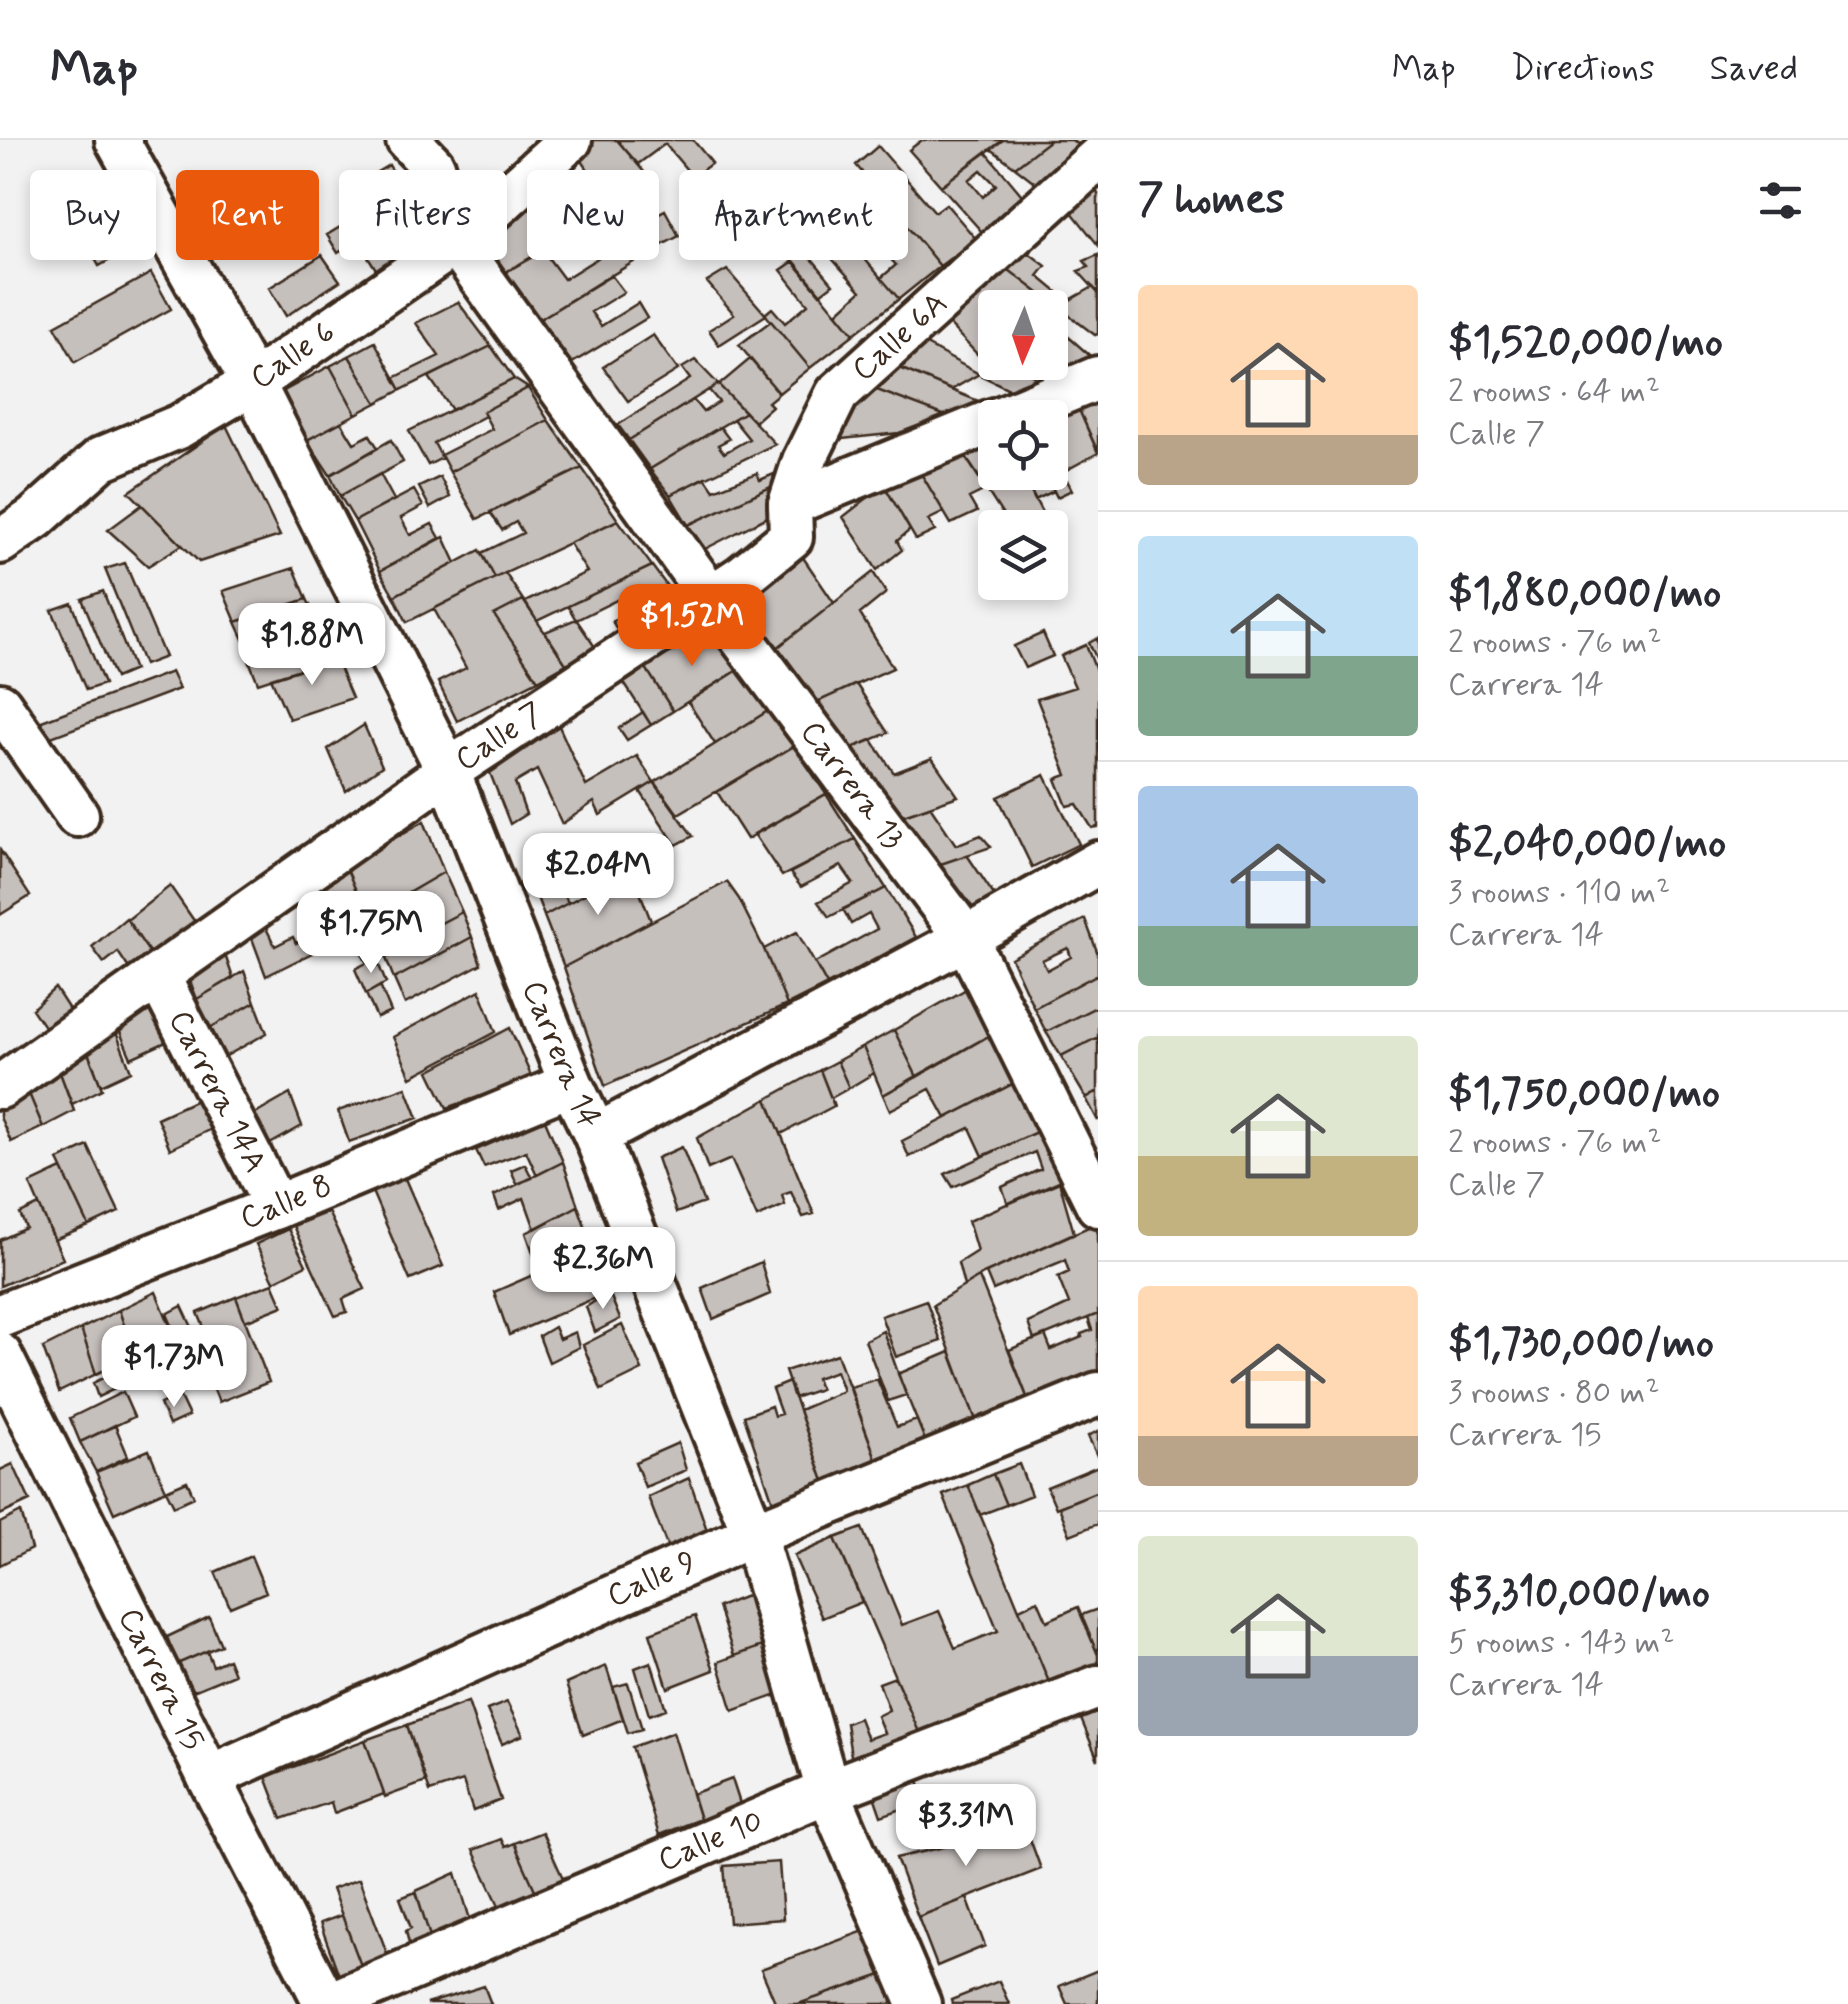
<!DOCTYPE html>
<html lang="en">
<head>
<meta charset="utf-8">
<style>
	:root { --surface:#fff; --page:#f2f2f3; --text:#2b2b33; --muted:#7c7c81; --line:#e1e1e2; --accent:#ea580c }
	body { margin:0; font-family:Mynerve,sans-serif; background:var(--page); color:var(--text); height:100vh; display:flex; flex-direction:column; font-size:38px; white-space:nowrap }
	* { box-sizing:border-box; margin:0 }
	p { font-size:32px; color:var(--muted) }
	.icon { flex:none; width:55px; height:55px; fill:none; stroke:currentColor; stroke-width:2; stroke-linecap:round; stroke-linejoin:round }
	.map { position:relative; flex:1; overflow:hidden }
	.sheet { display:flex; flex-direction:column; background:var(--surface); width:750px }
	.sheet>* { flex:none }
	.guide { position:absolute; left:30px; top:30px; width:918px; height:90px; display:flex; gap:20px }
	.needle { width:65px; rotate:182deg }
	.buttons { position:absolute; left:978px; top:150px; display:grid; gap:20px }
	.buttons a { display:grid; place-items:center; width:90px; height:90px; border-radius:10px; background:var(--surface); box-shadow:0 5px 15px #0003; font-size:50px }
	.price { position:absolute; translate:-50% -85px; padding:0 22px; border-radius:20px; background:#fff; color:#222; font-size:32px; line-height:65px; filter:drop-shadow(0 2px 5px #0008) }
	.price::after { content:''; position:absolute; left:50%; top:60px; width:30px; height:22px; margin-left:-15px; background:inherit; clip-path:polygon(0 0,100% 0,50% 100%) }
	.price.active { background:var(--accent); color:#fff }
	ul { padding:0; list-style:none }
	li { display:flex; align-items:center; gap:30px; height:250px; padding:0 40px }
	li+li { border-top:2px solid var(--line) }
	li span { display:grid; place-items:center; flex:none; width:280px; height:200px; border-radius:10px; color:#555 }
	li>.icon { margin-inline-start:auto }
	span .icon { width:120px; height:120px; fill:#fffc; stroke-width:1 }
	li b { font-size:42px }
	h2 { display:flex; justify-content:space-between; align-items:center; height:120px; padding:0 40px; font-size:42px }
	.pill { padding:0 35px; border-radius:10px; background:var(--surface); box-shadow:0 5px 15px #0003; font-size:35px; line-height:90px }
	.pill.active { background:var(--accent); color:#fff }
	header { display:flex; align-items:center; gap:60px; box-sizing:border-box; height:140px; padding:0 50px; background:var(--surface); border-bottom:2px solid var(--line) }
	header strong { font-size:48px }
	nav { display:flex; gap:55px; margin-inline-start:auto; font-size:35px }
	main { display:flex; flex:1; min-height:0 }
	.map>svg:first-child { display:block }
	.building { fill:#c6c0bd; stroke:#3b2a1e; stroke-width:2.5; fill-rule:evenodd }
	.lines { fill:none; stroke-linecap:round; stroke-linejoin:round }
	.minor-casing { stroke:#3b2a1e; stroke-width:50 }
	.minor { stroke:#fff; stroke-width:42 }
	.labels { text-anchor:middle; dominant-baseline:central; stroke-width:10; stroke-linejoin:round; paint-order:stroke }
	.street-label { font-size:32px; fill:#3b2a1e; stroke:#fff }
</style>
</head>
<body>
<header>
<strong>Map</strong>
<nav><a>Map</a><a>Directions</a><a>Saved</a></nav>
</header>
<main>
<div class="map">
<svg width="1098" height="1864" viewBox="0 0 1098 1864">
	<rect width="100%" height="100%" fill="#f3f2f2"/>
	<filter id="ink" filterUnits="userSpaceOnUse"><feTurbulence type="fractalNoise" baseFrequency=".01" numOctaves="2"/><feDisplacementMap in="SourceGraphic" scale="20" xChannelSelector="R" yChannelSelector="G"/><feConvolveMatrix kernelMatrix="1 2 1 2 8 2 1 2 1" color-interpolation-filters="sRGB"/></filter>
	<g filter="url(#ink)">
		<path class="building" d="M583,0H617L655,45L614,68L574,9Z
			M617,0H693L712,23L693,37L665,4L638,24Z
			M922,0H1003L941,46L909,10Z
			M1003,0H1050L1015,27L991,9Z
			M1050,0H1072L1088,14L1042,48L1015,27Z
			M878,6L935,72L946,64L976,99L940,126L856,25Z
			M986,12L1026,60L983,93L941,46ZM981,30L996,45L983,57L969,40Z
			M557,23L596,79L506,132L477,90Z
			M389,25L398,41L381,52L372,35Z
			M401,50L434,107L382,139L367,115L398,97L388,80L338,113L327,95Z
			M1096,51L1098,54V105L1071,71Z
			M890,66L940,126L899,159L881,138L896,125L885,113L898,102L877,77Z
			M843,68L862,89L848,99L830,79Z
			M665,70L679,96L647,113L633,87Z
			M773,72L833,144L820,154L761,82Z
			M828,76L899,159L854,194L837,173L861,151L809,93Z
			M587,84L596,97L576,109L568,96Z
			M108,96L119,115L99,126L88,106Z
			M623,102L635,121L540,179L506,132L543,111L564,139Z
			M1025,110L1046,126L1038,136L1061,155L1052,163L1005,127Z
			M322,115L340,141L286,176L269,148Z
			M1098,115V153L1078,131L1089,127L1084,121Z
			M794,121L854,194L810,228L765,174L772,168L785,183L808,164L781,130Z
			M1005,127L1048,160L1040,168H995V222H1007L993,231L944,179Z
			M727,130L766,175L719,205L709,190L734,174L707,142Z
			M151,133L171,169L75,222L55,186Z
			M611,135L624,152L591,172L601,186L638,163L647,178L572,223L540,179Z
			M1093,147L1098,153V194L1095,195L1058,167Z
			M458,162L491,206L401,250L394,238L439,216L416,183Z
			M771,181L810,228L779,253L739,205Z
			M1063,192L1095,220L1053,233L1044,243L1012,222H1050V198Z
			M653,195L678,230L628,261L603,227Z
			M919,201L979,234L951,250L893,225Z
			M375,202L401,250L377,263L349,216Z
			M491,206L514,239L452,270L429,237Z
			M349,216L377,263L356,274L330,226Z
			M750,219L779,253L768,262L772,266L754,282L719,245Z
			M695,220L718,244L629,300L618,285L690,239L682,228Z
			M1012,222L1044,243L1011,250L982,236Z
			M893,225L951,250L981,262L946,276L869,247Z
			M330,226L356,274L307,300L282,252Z
			M514,239L528,248L483,272L485,276L434,303L442,318L428,325L409,291Z
			M718,244L745,272L650,329L629,300L693,260L703,272L719,262L709,250Z
			M869,247L946,276L899,293L823,301Z
			M528,248L548,280L450,332L441,315L492,289L483,272Z
			M1098,253V312L1076,263Z
			M1076,263L1098,313L1063,332L1072,350L1057,357L1044,332H1050V278Z
			M745,272L775,304L670,355L650,329L720,287L729,299L718,305L724,313L749,299L733,279Z
			M548,280L582,328L477,379L450,332Z
			M341,282L354,303L370,295L378,308L330,335L307,300Z
			M226,285L280,396L199,422L129,352Z
			M995,299V332H1021L1050,388H1011L963,313Z
			M391,300L403,322L340,356L330,335Z
			M963,313L987,349L969,358L977,372L951,384L919,330Z
			M582,328L618,380L495,438L482,413L523,393L516,382L502,390L490,372Z
			M919,330L944,372L928,380L935,391L916,400L884,345Z
			M1021,332H1044L1054,351L1035,360Z
			M757,333L760,340L774,334L773,346L688,385L670,355L705,337L714,350Z
			M380,334L394,360L355,381L340,356Z
			M440,337L450,357L430,368L419,347Z
			M884,345L910,390L897,401L902,410L877,430L843,377Z
			M773,346L771,375L705,409L688,385Z
			M414,350L423,366L401,378L410,395L432,384L440,398L380,431L355,381Z
			M142,365L182,405L148,426L108,390Z
			M618,380L652,426L537,481L525,462L587,432L569,403Z
			M444,397L456,423L394,456L380,431Z
			M480,410L495,438L407,482L394,456Z
			M800,413L834,463L777,508L744,461Z
			M125,423L165,517L144,525L105,429Z
			M652,426L684,469L622,498L612,481L645,464L637,450L576,480L568,466Z
			M294,428L307,459L236,482L223,451Z
			M873,432L886,453L860,474L893,528L817,562L777,508Z
			M505,433L523,460L494,475L538,540L457,581L438,542L466,528L434,469Z
			M103,451L134,530L115,538L82,459Z
			M307,459L321,488L250,512L236,482Z
			M523,460L566,524L538,540L494,475Z
			M72,463L104,544L86,550L52,470Z
			M576,479L597,510L566,524L545,492Z
			M709,486L739,529L673,571L646,528Z
			M321,488L335,518L258,543L246,513Z
			M1043,493L1053,516L1025,528L1014,506Z
			M1098,498V522L1089,503Z
			M1086,505L1098,536V687L1092,688L1077,664L1067,666L1056,639L1067,635L1037,559L1075,547L1061,516Z
			M335,518L352,558L289,579L271,538Z
			M743,527L771,569L715,604L688,562Z
			M646,528L673,571L651,585L624,543Z
			M171,532L179,549L46,599L39,582Z
			M856,544L888,593L845,611L817,562Z
			M771,569L794,606L678,674L655,642Z
			M643,572L651,585L627,600L619,588Z
			M364,585L382,626L346,651L328,609Z
			M559,586L586,646L637,616L654,642L600,675L594,662L562,684L537,630L515,643L526,674L510,684L490,633Z
			M872,600L894,633L932,618L958,656L892,679L845,611Z
			M794,606L826,654L747,699L717,652Z
			M1045,635L1079,704L1032,727L998,657Z
			M654,642L693,696L676,705L640,651Z
			M826,654L855,699L782,736L754,694Z
			M930,666L956,705L981,695L991,707L926,729L892,679Z
			M424,681L444,732L367,777L346,727Z
			M855,699L886,748L829,777L818,762L853,743L841,726L801,747L790,733Z
			M0,710L30,756L0,775Z
			M967,715L998,761L957,774L926,729Z
			M346,727L367,777L336,796L315,745Z
			M631,729L651,781L564,827L544,776Z
			M444,732L462,772L366,822L358,804L374,795L367,777Z
			M557,737L568,763L544,776L534,749Z
			M727,742L739,759L764,809L787,865L605,946L564,827Z
			M170,746L195,782L151,815L127,780Z
			M886,748L916,797L827,845L815,823L877,789L869,774L851,784L843,769Z
			M462,772L472,797L394,839L384,813Z
			M126,778L151,815L132,833L118,812L104,823L92,807Z
			M1085,779L1098,814V834L1034,868L1011,818ZM1068,808L1071,817L1047,830L1042,820Z
			M265,786L275,806L293,797L296,803L309,797L316,811L266,836L250,793Z
			M797,792L827,845L787,865L764,809Z
			M472,797L481,824L405,864L394,839Z
			M222,806L233,838L197,859L185,828Z
			M376,818L386,843L366,854L355,829Z
			M244,831L255,862L208,889L197,859Z
			M1098,834V866L1046,892L1034,868Z
			M984,839L1006,886L917,937L894,890Z
			M380,846L391,872L377,878L366,854Z
			M55,848L76,880L53,900L32,869Z
			M480,850L496,892L411,937L393,897Z
			M255,862L267,893L219,920L208,889Z
			M164,864L177,897L131,918L117,885Z
			M1098,866V897L1061,916L1046,892Z
			M1006,886L1030,935L946,978L930,949L890,970L883,955Z
			M114,887L131,931L101,945L84,902Z
			M510,888L532,938L447,968L429,931Z
			M894,890L917,937L883,955L863,907Z
			M1098,897V951L1086,958L1061,916Z
			M85,905L102,949L72,964L55,920Z
			M863,907L874,933L849,948L837,921Z
			M837,921L849,948L831,958L820,930Z
			M58,927L74,971L43,987L25,944Z
			M820,930L834,966L781,994L767,959Z
			M1030,935L1054,984L983,1016L970,988L909,1017L902,1001Z
			M25,944L43,987L11,1002L0,977V957Z
			M406,947L418,978L349,1002L338,971Z
			M1098,951V981L1086,958Z
			M290,954L302,986L254,1013L243,981Z
			M201,958L215,987L170,1009L157,978Z
			M767,959L781,994L814,1074L803,1077L791,1052L782,1055L785,1065L757,1077L731,1019L708,1029L697,998Z
			M545,980L563,1022L537,1035L526,1011L484,1027L476,1010Z
			M1054,984L1078,1034L1008,1064L1002,1047L1041,1029L1035,1012L953,1047L945,1034Z
			M88,1006L119,1072L89,1086L58,1020Z
			M682,1007L704,1063L676,1073L657,1018Z
			M563,1022L578,1066L535,1089L524,1058L499,1070L494,1056Z
			M525,1024L532,1038L517,1044L511,1030Z
			M62,1029L89,1086L54,1100L30,1044Z
			M403,1034L443,1126L410,1140L370,1047Z
			M1059,1041L1074,1093L983,1134L964,1146L958,1123L977,1111L968,1081Z
			M39,1065L63,1119L0,1146V1100L26,1088L20,1074Z
			M578,1066L609,1152L509,1195L494,1152L540,1132L526,1093Z
			M328,1072L365,1149L343,1159L347,1172L335,1176L293,1086Z
			M1095,1084L1098,1094V1174L1034,1200L1028,1183L1069,1164L1058,1137L1069,1132L1065,1120L993,1150L986,1133Z
			M288,1089L306,1125L274,1141L256,1104Z
			M761,1122L770,1154L713,1179L702,1148Z
			M979,1137L1029,1262L977,1283L933,1165Z
			M273,1143L283,1166L245,1181L236,1157Z
			M156,1152L174,1195L134,1215L119,1170Z
			M609,1152L620,1179L595,1192L586,1167Z
			M236,1157L269,1242L219,1262L206,1231L220,1226L198,1173Z
			M926,1160L941,1201L896,1217L881,1176Z
			M182,1166L207,1219L190,1227L167,1174Z
			M119,1170L134,1215L96,1234L81,1189Z
			M1098,1174V1234L1029,1262L1009,1210L1045,1195L1051,1210L1082,1197L1081,1194L1092,1190L1088,1178Z
			M622,1185L642,1230L601,1250L583,1205Z
			M554,1187L559,1199L575,1192L579,1207L549,1222L539,1196Z
			M81,1189L96,1234L59,1252L43,1208Z
			M883,1191L906,1255L888,1261L865,1200Z
			M950,1212L977,1283L927,1305L898,1234Z
			M137,1213L146,1234L98,1257L93,1243L119,1230L116,1224Z
			M837,1214L878,1324L825,1344L799,1270L843,1251L836,1231L816,1238L820,1249L794,1258L785,1231Z
			M877,1239L897,1287L917,1280L927,1305L878,1324L850,1247Z
			M789,1242L825,1344L775,1368L744,1276L771,1266L774,1276L781,1274L772,1249Z
			M123,1252L134,1277L80,1302L70,1278Z
			M179,1255L189,1276L169,1285L160,1264Z
			M115,1285L128,1316L96,1332L80,1302Z
			M1098,1291V1318L1088,1296Z
			M678,1303L686,1330L645,1347L635,1322Z
			M149,1310L166,1350L114,1373L96,1332Z
			M13,1324L30,1361L0,1375V1330Z
			M1019,1324L1031,1355L1006,1365L993,1334Z
			M1098,1326V1351L1056,1368L1047,1347Z
			M993,1334L1006,1365L980,1375L968,1345Z
			M689,1338L708,1393L669,1411L648,1357Z
			M187,1341L194,1357L174,1366L166,1350Z
			M968,1345L1051,1547L922,1599L835,1398L862,1388L902,1485L939,1471L955,1508L998,1491L943,1355Z
			M1098,1351V1384L1070,1395L1059,1367Z
			M21,1372L31,1409L0,1425V1383Z
			M835,1398L862,1462L822,1478L794,1416Z
			M251,1416L266,1452L230,1467L215,1432Z
			M759,1451L776,1501L734,1516L718,1467Z
			M1038,1460L1047,1481L1078,1467L1098,1515V1528L1051,1547L1019,1469Z
			M1098,1469V1515L1081,1475Z
			M695,1476L714,1530L668,1548L650,1493Z
			M209,1477L221,1505L177,1524L167,1497Z
			M776,1501L791,1550L733,1571L718,1522Z
			M207,1511L213,1526L228,1519L234,1534L188,1553L177,1524Z
			M651,1522L666,1569L649,1575L635,1528Z
			M606,1526L623,1579L583,1595L566,1544Z
			M895,1537L922,1599L852,1622L846,1583L859,1578L867,1599L884,1593L877,1576L889,1570L879,1543Z
			M628,1543L642,1589L628,1593L613,1547Z
			M468,1562L501,1660L473,1671L463,1641L430,1652L407,1585Z
			M507,1562L523,1595L502,1604L487,1570Z
			M1098,1572V1620L1081,1579Z
			M407,1585L426,1642L385,1657L365,1600Z
			M673,1592L700,1679L659,1695L632,1607Z
			M365,1600L384,1654L334,1673L331,1662L282,1679L266,1637Z
			M917,1635L926,1661L881,1676L872,1650Z
			M732,1639L744,1676L704,1692L692,1654Z
			M1026,1688L1041,1729L918,1777L896,1718Z
			M542,1692L567,1747L539,1759L514,1703Z
			M501,1699L505,1707L514,1703L539,1759L503,1774L473,1710Z
			M779,1722L783,1779L729,1783L724,1726Z
			M456,1733L472,1786L432,1803L416,1751Z
			M359,1739L390,1821L363,1831L332,1749Z
			M416,1752L432,1803L411,1812L406,1791L411,1788L400,1758Z
			M967,1758L985,1806L937,1826L918,1777Z
			M342,1775L363,1831L341,1841L320,1783Z
			M864,1791L882,1835L798,1864H776L761,1829Z
			M1098,1830V1864H1067L1059,1846Z
			M882,1835L894,1864H798Z
			M999,1841L1009,1864H952L951,1860Z
			M484,1846L491,1864H426L459,1854Z"/>
		<g class="lines">
			<defs>
				<g id="minor">
					<path id="s1" d="M117,0L253,243L448,631L571,944L596,996L754,1394L828,1651L919,1864"/>
					<path id="s2" d="M408,0L433,26L456,103L710,456L966,798L1098,1065"/>
					<path d="M1001,278L1098,238"/>
					<path id="s3" d="M790,364L804,321L837,254L1098,18"/>
					<path id="s4" d="M0,402L35,378L101,319L180,286L253,243L456,103L570,0"/>
					<path d="M0,565L77,675"/>
					<path id="s5" d="M158,836L276,1067"/>
					<path id="s6" d="M0,947L448,631L743,436L791,397L790,364L995,280"/>
					<path d="M596,996L966,798L1098,723"/>
					<path id="s7" d="M0,1176L276,1067L571,944"/>
					<path id="s8" d="M0,1215L209,1637L326,1864"/>
					<path id="s9" d="M209,1637L754,1394L1098,1254"/>
					<path id="s10" d="M329,1864L828,1651L1098,1547"/>
				</g>
			</defs>
			<use href="#minor" class="minor-casing"/>
			<use href="#minor" class="minor"/>
		</g>
	</g>
	<g class="labels">
		<g class="street-label">
			<text stroke="none"><textPath href="#s3" startOffset="205">Calle 6A</textPath></text>
			<text stroke="none"><textPath href="#s4" startOffset="350">Calle 6</textPath></text>
			<text stroke="none"><textPath href="#s6" startOffset="610">Calle 7</textPath></text>
			<text stroke="none"><textPath href="#s2" startOffset="788">Carrera 13</textPath></text>
			<text stroke="none"><textPath href="#s1" startOffset="1018">Carrera 14</textPath></text>
			<text stroke="none"><textPath href="#s5" startOffset="130">Carrera 14A</textPath></text>
			<text stroke="none"><textPath href="#s7" startOffset="308">Calle 8</textPath></text>
			<text stroke="none"><textPath href="#s9" startOffset="485">Calle 9</textPath></text>
			<text stroke="none"><textPath href="#s8" startOffset="362">Carrera 15</textPath></text>
			<text stroke="none"><textPath href="#s10" startOffset="415">Calle 10</textPath></text>
		</g>
	</g>
</svg>
<div class="buttons">
<a><svg class="needle" viewBox="-14 -14 28 28"><path d="M0-13l5 13h-10z" fill="#e53935"/><path d="M0 13l5-13h-10z" fill="#7c7c81"/></svg></a>
<a><svg class="icon" aria-label="locate" viewBox="0 0 24 24"><circle cx="12" cy="12" r="6"/><path d="M12 2v4M12 18v4M2 12h4M18 12h4"/></svg></a>
<a><svg class="icon" aria-label="layers" viewBox="0 0 24 24"><path d="M12 4l9 5-9 5-9-5zM3 14l9 5 9-5"/></svg></a>
</div>
<b class="price active" style="left:692px;top:529px">$1.52M</b>
<b class="price" style="left:312px;top:548px">$1.88M</b>
<b class="price" style="left:598px;top:778px">$2.04M</b>
<b class="price" style="left:371px;top:836px">$1.75M</b>
<b class="price" style="left:603px;top:1172px">$2.36M</b>
<b class="price" style="left:174px;top:1270px">$1.73M</b>
<b class="price" style="left:966px;top:1729px">$3.31M</b>
<div class="guide">
<a class="pill">Buy</a>
<a class="pill active">Rent</a>
<a class="pill">Filters</a>
<a class="pill">New</a>
<a class="pill">Apartment</a>
</div>
</div>
<section class="sheet">
<h2>7 homes<svg class="icon" aria-label="filters" viewBox="0 0 24 24"><path d="M4 7h16M4 17h16"/><circle cx="9" cy="7" r="2"/><circle cx="15" cy="17" r="2"/></svg></h2>
<ul>
<li><span style="background:linear-gradient(#ffd9b3 75%,#b9a48a 0)"><svg class="icon" aria-label="home" viewBox="0 0 24 24"><path d="M3 11l9-7 9 7M6 9v11h12V9"/></svg></span><div><b>$1,520,000/mo</b><p>2 rooms · 64 m²</p><p>Calle 7</p></div></li>
<li><span style="background:linear-gradient(#bfe0f5 60%,#7fa58c 0)"><svg class="icon" aria-label="home" viewBox="0 0 24 24"><path d="M3 11l9-7 9 7M6 9v11h12V9"/></svg></span><div><b>$1,880,000/mo</b><p>2 rooms · 76 m²</p><p>Carrera 14</p></div></li>
<li><span style="background:linear-gradient(#a9c7e8 70%,#7fa58c 0)"><svg class="icon" aria-label="home" viewBox="0 0 24 24"><path d="M3 11l9-7 9 7M6 9v11h12V9"/></svg></span><div><b>$2,040,000/mo</b><p>3 rooms · 110 m²</p><p>Carrera 14</p></div></li>
<li><span style="background:linear-gradient(#dfe7d0 60%,#c2b280 0)"><svg class="icon" aria-label="home" viewBox="0 0 24 24"><path d="M3 11l9-7 9 7M6 9v11h12V9"/></svg></span><div><b>$1,750,000/mo</b><p>2 rooms · 76 m²</p><p>Calle 7</p></div></li>
<li><span style="background:linear-gradient(#ffd9b3 75%,#b9a48a 0)"><svg class="icon" aria-label="home" viewBox="0 0 24 24"><path d="M3 11l9-7 9 7M6 9v11h12V9"/></svg></span><div><b>$1,730,000/mo</b><p>3 rooms · 80 m²</p><p>Carrera 15</p></div></li>
<li><span style="background:linear-gradient(#dfe7d0 60%,#9aa5b1 0)"><svg class="icon" aria-label="home" viewBox="0 0 24 24"><path d="M3 11l9-7 9 7M6 9v11h12V9"/></svg></span><div><b>$3,310,000/mo</b><p>5 rooms · 143 m²</p><p>Carrera 14</p></div></li>
</ul>
</section>
</main>
</body>
</html>
